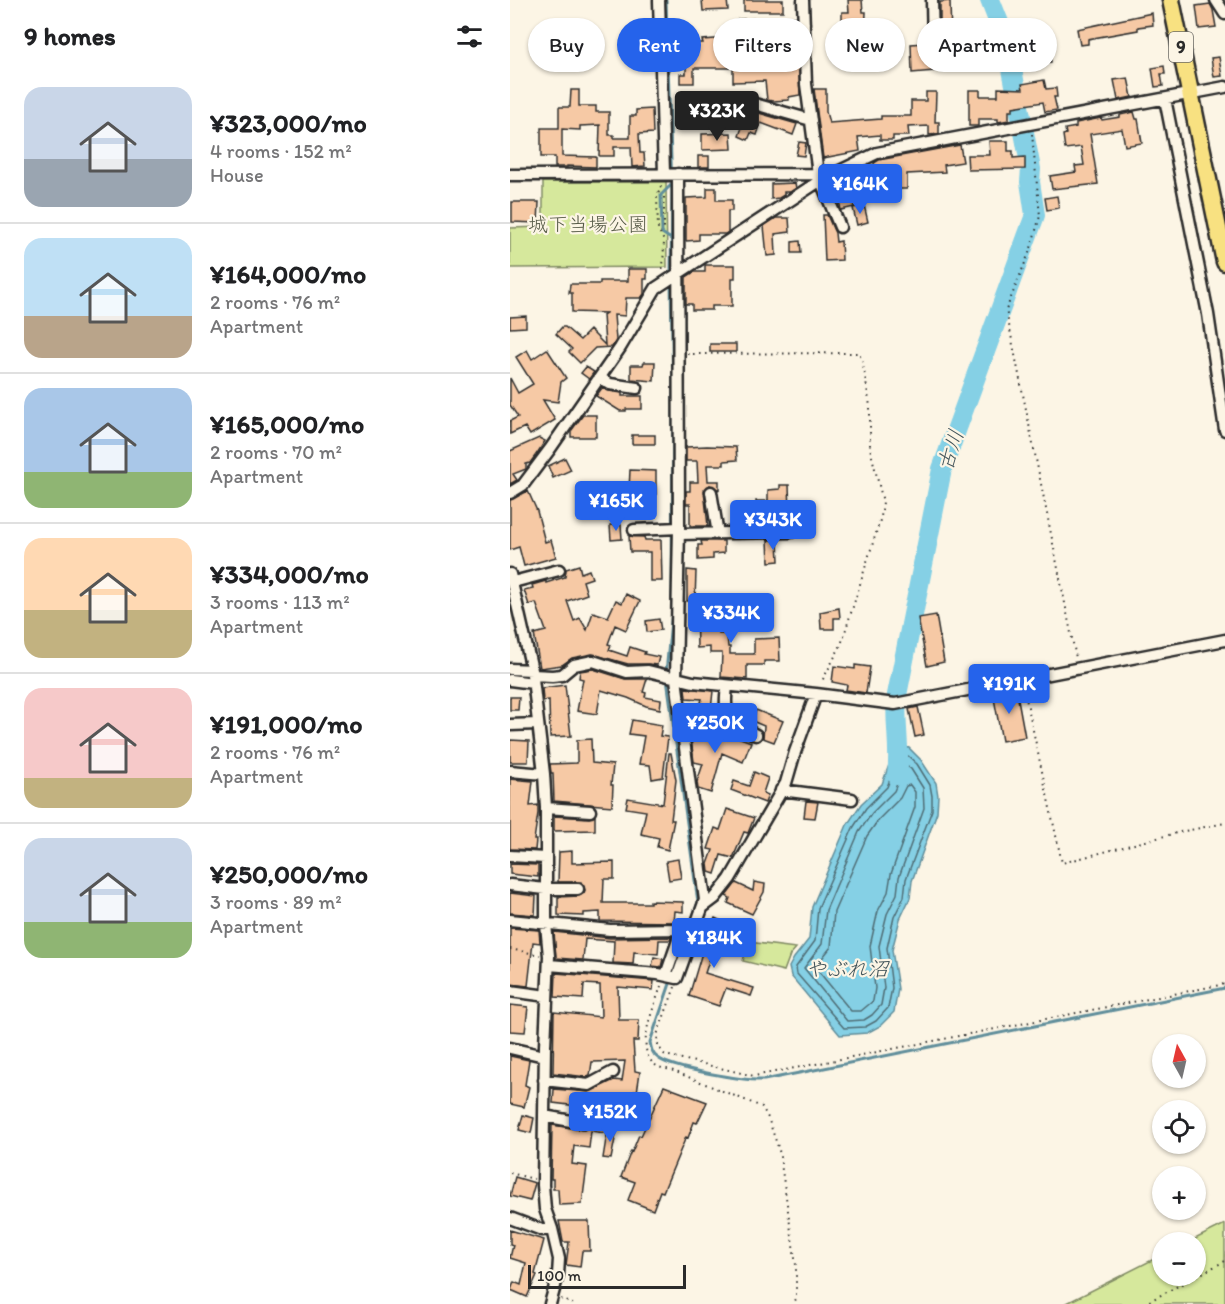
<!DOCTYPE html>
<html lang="en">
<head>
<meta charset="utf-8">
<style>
	:root { --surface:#fff; --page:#f2f2f2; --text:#202124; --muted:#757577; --line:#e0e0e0; --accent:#2563eb }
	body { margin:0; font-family:Itim,"Klee One",sans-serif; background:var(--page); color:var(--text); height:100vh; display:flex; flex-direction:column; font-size:22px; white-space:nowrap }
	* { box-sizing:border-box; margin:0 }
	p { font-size:20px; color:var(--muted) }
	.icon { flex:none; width:33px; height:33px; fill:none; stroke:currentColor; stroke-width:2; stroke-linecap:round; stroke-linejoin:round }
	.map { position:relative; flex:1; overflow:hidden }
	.sheet { display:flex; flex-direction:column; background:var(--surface); width:510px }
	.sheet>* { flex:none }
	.banner { position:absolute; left:18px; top:18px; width:570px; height:54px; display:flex; gap:12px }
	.needle { width:39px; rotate:352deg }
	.fabs { position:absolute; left:642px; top:1034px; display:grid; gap:12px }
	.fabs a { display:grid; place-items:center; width:54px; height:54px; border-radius:50%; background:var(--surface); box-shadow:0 2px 4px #0004; font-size:30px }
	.scale { position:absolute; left:18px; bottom:15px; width:158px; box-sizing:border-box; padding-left:6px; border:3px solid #2b2b2b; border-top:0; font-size:16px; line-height:21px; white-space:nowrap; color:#2b2b2b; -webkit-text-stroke:4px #fcf5e5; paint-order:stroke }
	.price { position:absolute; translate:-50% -51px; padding:0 14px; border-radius:6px; background:var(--accent); color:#fff; font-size:20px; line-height:39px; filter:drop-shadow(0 2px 3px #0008) }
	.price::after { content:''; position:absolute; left:50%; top:36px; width:18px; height:14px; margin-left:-9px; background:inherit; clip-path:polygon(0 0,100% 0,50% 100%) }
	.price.current { background:#222; color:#fff }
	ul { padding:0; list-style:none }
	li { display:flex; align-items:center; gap:18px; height:150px; padding:0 24px }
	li+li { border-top:2px solid var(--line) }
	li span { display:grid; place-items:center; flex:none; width:168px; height:120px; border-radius:18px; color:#555 }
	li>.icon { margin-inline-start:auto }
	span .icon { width:72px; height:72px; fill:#fffc; stroke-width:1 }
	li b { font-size:26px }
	h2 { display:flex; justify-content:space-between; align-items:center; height:72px; padding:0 24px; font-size:26px }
	.pill { padding:0 21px; border-radius:27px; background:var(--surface); box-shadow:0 2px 4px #0004; font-size:21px; line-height:54px }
	.pill.current { background:var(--accent); color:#fff }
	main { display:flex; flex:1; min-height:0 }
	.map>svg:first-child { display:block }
	.green { fill:#d6e89c; stroke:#808a64; stroke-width:1.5 }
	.water { fill:#85d0e5; stroke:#618e9b; stroke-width:1.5 }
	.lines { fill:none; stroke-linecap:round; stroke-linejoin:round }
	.shore { stroke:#4f6d75; stroke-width:1.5 }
	.stream { stroke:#618e9b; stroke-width:3 }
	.river { stroke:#85d0e5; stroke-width:20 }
	.building { fill:#f6c9a5; stroke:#2b2b2b; stroke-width:1.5 }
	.street-casing { stroke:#2b2b2b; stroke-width:15 }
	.primary-casing { stroke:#2b2b2b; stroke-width:21 }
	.path { stroke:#2b2b2b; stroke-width:2; stroke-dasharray:1.5 4.5; stroke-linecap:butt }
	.street { stroke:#fcf5e5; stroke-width:10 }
	.primary { stroke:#f8e181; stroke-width:16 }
	.labels { text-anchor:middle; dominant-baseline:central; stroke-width:4.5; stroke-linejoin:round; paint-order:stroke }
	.shield { fill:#fcf5e5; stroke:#6a6863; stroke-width:1.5 }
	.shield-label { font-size:18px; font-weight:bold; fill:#2b2b2b }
	.park-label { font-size:20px; fill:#565a47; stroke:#fcf5e5 }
	.water-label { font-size:21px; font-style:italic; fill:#42545a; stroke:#fcf5e5 }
</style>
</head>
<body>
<main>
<section class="sheet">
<h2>9 homes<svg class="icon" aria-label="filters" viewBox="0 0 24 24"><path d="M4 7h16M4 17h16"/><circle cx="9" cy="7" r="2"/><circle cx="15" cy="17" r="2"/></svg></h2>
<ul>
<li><span style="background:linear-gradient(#c9d6e8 60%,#9aa5b1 0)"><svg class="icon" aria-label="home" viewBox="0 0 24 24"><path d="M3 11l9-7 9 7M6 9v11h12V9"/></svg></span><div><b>¥323,000/mo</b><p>4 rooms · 152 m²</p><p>House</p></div></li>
<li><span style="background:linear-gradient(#bfe0f5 65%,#b9a48a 0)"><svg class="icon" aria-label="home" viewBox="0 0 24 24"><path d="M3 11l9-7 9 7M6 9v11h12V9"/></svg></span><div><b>¥164,000/mo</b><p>2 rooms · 76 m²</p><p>Apartment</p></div></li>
<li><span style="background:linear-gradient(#a9c7e8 70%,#8fb573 0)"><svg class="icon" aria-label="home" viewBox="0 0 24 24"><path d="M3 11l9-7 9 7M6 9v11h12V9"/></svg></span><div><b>¥165,000/mo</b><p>2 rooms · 70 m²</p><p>Apartment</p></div></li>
<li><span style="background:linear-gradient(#ffd9b3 60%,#c2b280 0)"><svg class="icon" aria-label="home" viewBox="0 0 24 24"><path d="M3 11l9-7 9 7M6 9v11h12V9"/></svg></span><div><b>¥334,000/mo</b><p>3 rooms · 113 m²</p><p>Apartment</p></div></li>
<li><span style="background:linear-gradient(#f6c9c9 75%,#c2b280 0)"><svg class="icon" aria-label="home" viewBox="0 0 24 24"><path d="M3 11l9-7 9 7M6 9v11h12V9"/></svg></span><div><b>¥191,000/mo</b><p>2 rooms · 76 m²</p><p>Apartment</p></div></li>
<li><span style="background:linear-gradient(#c9d6e8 70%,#8fb573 0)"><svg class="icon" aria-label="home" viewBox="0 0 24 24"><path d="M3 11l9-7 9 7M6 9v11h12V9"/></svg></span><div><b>¥250,000/mo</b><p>3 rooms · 89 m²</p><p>Apartment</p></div></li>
</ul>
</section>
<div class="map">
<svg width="715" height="1304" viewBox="0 0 715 1304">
	<rect width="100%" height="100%" fill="#fcf5e5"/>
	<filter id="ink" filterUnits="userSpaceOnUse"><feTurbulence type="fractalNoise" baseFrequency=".0167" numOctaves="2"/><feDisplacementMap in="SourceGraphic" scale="12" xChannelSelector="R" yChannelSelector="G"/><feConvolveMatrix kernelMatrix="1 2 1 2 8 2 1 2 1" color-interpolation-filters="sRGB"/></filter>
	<g filter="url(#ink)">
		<path class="green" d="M156,181L157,267L0,268V228L33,227V182Z
			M238,942L286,948L280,955L274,971L233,961Z
			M715,1224V1304H555L652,1255V1275H686V1242H679Z"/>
		<path class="water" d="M392,746L399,748L411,760L426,783L428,796L427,812L402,881L400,898L390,919L382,950L388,989L384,1012L370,1026L357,1033L330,1035L281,976L279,967L284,958L299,939L302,907L337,825L351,804L372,784L380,762Z"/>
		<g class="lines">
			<path class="shore" d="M392,754H396L407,764L420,785L422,796V810L396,879L394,897L384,917L377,948L382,988L378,1008L366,1021L355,1027L334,1028L287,974L286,967L305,941L308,908L343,828L356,808L377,787L386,764Z
				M395,765L401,769L413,788L414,808L389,877L387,894L377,914L369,946L374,988L371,1005L362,1015L354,1020L337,1021L294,968L312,944L316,910L349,832L362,813L384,791Z
				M400,785L405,792V807L381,874L378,892L368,911L360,946L365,988L363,1001L351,1011H341L305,967L321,947L324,912L357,836L369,819L390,798L396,786Z"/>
			<path class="stream" d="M156,0L162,191L161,274
				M161,239L152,233L151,195L162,184
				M161,281L163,398L162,598
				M156,673L162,611
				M157,679L188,902L140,1042C141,1048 142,1054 148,1058C162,1069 236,1081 254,1080L715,988"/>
			<path class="river" d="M387,775C391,748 384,722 387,695L432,469L525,215L520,182L521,169L497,43L480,0"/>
		</g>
		<path class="building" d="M192,0H217L218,10L193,11Z
			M234,0H273V11H234Z
			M338,0H352L353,12H356L355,37H332V12H339Z
			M440,1L441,40H430V2Z
			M700,4L703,10L706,27L689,29L686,6Z
			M642,13L643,25L628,27V30L578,39V44L570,45L567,29Z
			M287,31L290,95L279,97V100L263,101L257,100L255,81L223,82V66H237L238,70L272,69V50L252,51V45L233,46V33H245V37L264,35V32Z
			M537,33L541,62L533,64L528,34Z
			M219,38L220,68H184V83H170V74H176V54H169V43H193L192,40Z
			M414,43V51L421,55V61H424V71L402,73L401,44Z
			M709,57L712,76L704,77L701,58Z
			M654,66L655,74H651L653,86L645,87L642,68Z
			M618,78L622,97L608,100L604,80Z
			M534,80L536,89L546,88L547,97H544L547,110L535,112L533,102L503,107V111H499V120L488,122V119H468V126H459V90H470V96H488V88L513,89L512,84Z
			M304,89H316V112L319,123L371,119V116H401V101H416V92H426L425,122H429V134L419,135V126L398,127L399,136H383V140H370V135L348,137L350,151L313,158Z
			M61,90H69V106H86V112H99V135H104V138H120V116H126V110L142,109L143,133L129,134L130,153H134L135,166L122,167L121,147H104V156H89L90,125L70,126V130L52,129V156L86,157V167L57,166V167H45V157H31V128H49V107H60Z
			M238,110L287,124L283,135L251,123L247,135L241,133L238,140L229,136Z
			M624,112L626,119H628L632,143L615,146L612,129L580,134L588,184L542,189L540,176L566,172L565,166L574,165L571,147L555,149L553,135L556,134L555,129L566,127V123L591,118L592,120L610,117V115Z
			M221,133L222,149L192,150V134Z
			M479,141H498V151H503V158L515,157V169L458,170L457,155H480Z
			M289,142L296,143L294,156L286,155Z
			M450,145L453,162L434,165L435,172L397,174V189H387V169L365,171L364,163L369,160Z
			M188,156H199V167H188Z
			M339,180L344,207L331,210L325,182Z
			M285,183L286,188L280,192H274V195L269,198L261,199V184Z
			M197,188H206V200H222V211H218V232L215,234H189V240L176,241V198L197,197Z
			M547,196L549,208L537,210L535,198Z
			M2,202H29L28,223L2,222Z
			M354,205L358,222L347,225L343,208Z
			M313,215H317L325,233L326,242L331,241L332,260L315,261Z
			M266,218H279L280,232L265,234L266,255L257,256L254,226Z
			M290,241L291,253H282V242Z
			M195,265H225V278H222V306H202V310H182V304H176V277L184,272H195Z
			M118,269H137V279H134V294L131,298H116L115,316L104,315L106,340L102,347L85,348L70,363L59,352L62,349L46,334L52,327H55L70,340L80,330L95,345L93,315L96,313L62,312V293H59L60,284H90V281H118Z
			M16,316V327L0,328V317Z
			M200,344H226V352H200Z
			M37,349L56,378L51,382L48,402L33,400L45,420L20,435L15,427L0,434V421L8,417L0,405V378L8,393L23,384L6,357L17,350L22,359Z
			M134,362H145L144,381L121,379V365H133Z
			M76,367L84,372L79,379L71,373Z
			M92,388L99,391L112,393V396H132V409H116V411H110L86,396Z
			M73,415H86V437H61V431Z
			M122,435H145V444H122Z
			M29,438L35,441L28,452L20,463L16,464V469L3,474L7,480L0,484V451Z
			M197,446L226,447L227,460L214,461V465H197L198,481H209V490L200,485L194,490L198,526H180V504H176V491H180V482H188L187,461H176V447Z
			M55,458L61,470L43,478L38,466Z
			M120,470L146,471V511L118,510Z
			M270,485H279L280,512L283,511L284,524L261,525L260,518L247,519L246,501H258V490L270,489Z
			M18,491L27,511L35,542L41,540L46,557L14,566L9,547L0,550V500Z
			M100,525H111L112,539L101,540Z
			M119,536L134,537L135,540H151L152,581H140V552H120Z
			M258,540H268L269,561L259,562Z
			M191,541H214V553L203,554V559L188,560V545H192Z
			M69,565L71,573L79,570L82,578L73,581L77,594L57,601L64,621L70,618L77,630L83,612L98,617L106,600L112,603L116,594L130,601L116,630L105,625L98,644L101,645L99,650L117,656L120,647L135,652L134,654L149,657L147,665L138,664H118L82,654L62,658L52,665L30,668L24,634L36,631L26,603L19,605L14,590L23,588L22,585L36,581V583L55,577L56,569Z
			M177,570L186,571L185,601H177Z
			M186,603H207L209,634H217L218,647H220V654H244V639L269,638L270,661H254V665H237V679L211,677L212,653H200V647L187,648Z
			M329,608L330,618H324V629H311L310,612Z
			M426,615L434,662L417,666L408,618Z
			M149,619L151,630L137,632L136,621Z
			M345,665L360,667L356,693L336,690L337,685L322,682L324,666L345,669Z
			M83,669L115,679H137L133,692L136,693L135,697L151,700L150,709L136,706L118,698L91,690L87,714L67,711L73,679L69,678L70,671Z
			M55,685L61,736L40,737L39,700L33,701L32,688Z
			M175,688L203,691L200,719L187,716L192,699L176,698Z
			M506,688L515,737L492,741L483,693Z
			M0,697H9L8,710H0Z
			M408,707L414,735L405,737L399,709Z
			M246,710L273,721L264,742L253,738L254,726L242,721Z
			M122,720L152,725L150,736L158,737L153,777L142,779L140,765L129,764L134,736L119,734Z
			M204,728L241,742L233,762L212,753L201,793L188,789L187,782L193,764L184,762L180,730L203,734Z
			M81,739L82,763L103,765L101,785H103L102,806L44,801L43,773H41L40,764L67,763V740Z
			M0,740L19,741L18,762H0Z
			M159,753H161L166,780L161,820H164L158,850L147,847L149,838L131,834L136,811L116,808L118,798L153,804Z
			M244,772L258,778L253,793L258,795L255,803L221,790L224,781L239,786Z
			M0,779L23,781L20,806L28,805V813L24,840H26L25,850L0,849Z
			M296,801L308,802L305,818L294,817Z
			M217,809L244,818L238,833L234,832L223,858L211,855L205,874L199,872L198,864L203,850L198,849L205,828L210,830Z
			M44,816L79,818L85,816V830L44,831Z
			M62,851V863L104,862V879H94L93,903H140V901L173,902V912L165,911L164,922L90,921V912L74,913V916L48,915V897L69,896L74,893L75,890L71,882H48L49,852Z
			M168,859L171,878L159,880L156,861Z
			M0,864L28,865V877L0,874Z
			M244,882L255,884L254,892L242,914L218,903L220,898L216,896L226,883L243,891Z
			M0,893L26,896L25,915L0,913Z
			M205,918L222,926L219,933L216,932L209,954L202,952L195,973L244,988L241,996L216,988L209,1006L179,996L194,946L187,944L190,936L196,937Z
			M0,928L29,930L30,943L23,942L18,986L0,984Z
			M44,932L100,938L161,937L160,940H149L148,954L124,952L123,964L103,963L104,941L75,939L73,960L46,958Z
			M144,957L153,959L151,967L142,966Z
			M46,973L144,981L143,990L108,987L109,1020H129L128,1041H123L125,1071L130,1072L127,1092L125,1091L119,1113L98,1107L94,1133L81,1131L79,1148L64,1146L62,1164L77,1166L72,1204L49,1205L48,1189H43V1179H41L42,1125L74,1130L81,1127L84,1116V1108L43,1103L44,1089L79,1092L104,1080L112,1081L115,1061L82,1062L80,1076L77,1077L43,1073L44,1012L91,1017L90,985L74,984L73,999L45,997Z
			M0,1005L18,1007L15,1032L0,1031Z
			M0,1056L19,1060L15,1085L19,1087L14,1107L0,1104Z
			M154,1086L197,1102L187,1123L184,1122L178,1138L176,1137L153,1192L150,1191L143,1210L118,1200L125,1182L111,1177L121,1151L122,1152L129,1135L131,1136Z
			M13,1115L24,1118L21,1133L9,1130Z
			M98,1127L107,1129L101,1159L93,1158Z
			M5,1177L25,1183L20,1201L0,1196Z
			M49,1221H79L80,1251H72L70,1267L56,1265L59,1242H53Z
			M0,1230L34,1240L25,1274L27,1275L17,1297L1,1290L4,1282L11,1285L16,1263L0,1258L3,1245L0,1244Z"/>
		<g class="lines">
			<defs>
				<path id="street" d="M149,0L154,174
					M293,0L296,84L308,174L330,227
					M422,0L423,48
					M706,0L715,14
					M229,26L294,23
					M655,99L698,314L715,430
					M241,103L301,120
					M0,175L308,174
					M90,378L100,384L127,388
					M201,492L208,534
					M0,493L13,485L40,449L110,348L146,288L311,180L367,153L715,87
					M124,530L169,528
					M169,534L281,532
					M0,574L22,670L34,774L36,808V924L39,956L35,1046L33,1185L35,1209L42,1229L49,1259L48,1275L40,1304
					M3,582L49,570
					M0,669L22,670
					M22,675L42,676L52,675L64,665L83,661L117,672L138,671L183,682L306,694L385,704L715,640
					M0,680L23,683
					M217,686C213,718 218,721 246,735
					M0,725L28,724
					M0,771L34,774
					M271,790L342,799
					M36,808L80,811
					M0,856L35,858
					M0,885L35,889H68
					M193,907L205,898L220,879L276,783L285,752L306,694
					M0,920L100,930L172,929L156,975
					M39,965L148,974L167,978L195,900L166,679L169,528L168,174
					M0,991L37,996
					M0,1048L34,1056
					M34,1080L79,1085L103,1072
					M34,1116L72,1123L77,1115
					M0,1218L32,1230L42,1229"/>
				<path id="primary" d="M661,0L715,262"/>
			</defs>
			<use href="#street" class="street-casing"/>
			<use href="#primary" class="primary-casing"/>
			<path class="path" d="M522,134L530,216L521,248L496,310L566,658
				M151,186L147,197L148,229L154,241L153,271
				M154,197V232
				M177,354L348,353L352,359L360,406V448L373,502L371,517L331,645L311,683
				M514,689L552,863L670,832L715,823
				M0,949L30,955
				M151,986C145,1006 122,1052 147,1066C150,1068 157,1069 161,1070L252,1107L258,1118L269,1150L286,1265V1299L283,1304
				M165,987L147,1035L148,1046L155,1055L244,1076L715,984
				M0,1173L24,1179
				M51,1299L63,1304
				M634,1304L715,1261"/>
			<use href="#street" class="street"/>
			<use href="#primary" class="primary"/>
		</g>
	</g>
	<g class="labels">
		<rect class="shield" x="659" y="32" width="24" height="30" rx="4.5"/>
		<g class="shield-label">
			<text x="671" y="47">9</text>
		</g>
		<g class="park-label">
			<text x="78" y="224">城下当場公園</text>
		</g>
		<g class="water-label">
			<text transform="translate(440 450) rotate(-72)">古川</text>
			<text x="337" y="968">やぶれ沼</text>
		</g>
	</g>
</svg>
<div class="fabs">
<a><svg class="needle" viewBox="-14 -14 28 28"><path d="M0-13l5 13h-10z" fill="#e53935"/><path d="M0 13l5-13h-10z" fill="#757577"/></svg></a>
<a><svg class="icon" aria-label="locate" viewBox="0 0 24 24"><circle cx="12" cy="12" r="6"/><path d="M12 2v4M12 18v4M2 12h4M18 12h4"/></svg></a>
<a>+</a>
<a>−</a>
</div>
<div class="scale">100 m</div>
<b class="price current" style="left:207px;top:142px">¥323K</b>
<b class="price" style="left:350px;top:215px">¥164K</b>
<b class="price" style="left:106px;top:532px">¥165K</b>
<b class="price" style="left:263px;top:551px">¥343K</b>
<b class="price" style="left:221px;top:644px">¥334K</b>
<b class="price" style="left:499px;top:715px">¥191K</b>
<b class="price" style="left:205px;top:754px">¥250K</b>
<b class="price" style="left:204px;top:969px">¥184K</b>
<b class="price" style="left:100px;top:1143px">¥152K</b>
<div class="banner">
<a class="pill">Buy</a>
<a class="pill current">Rent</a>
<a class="pill">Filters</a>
<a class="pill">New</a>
<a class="pill">Apartment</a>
</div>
</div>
</main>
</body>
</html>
